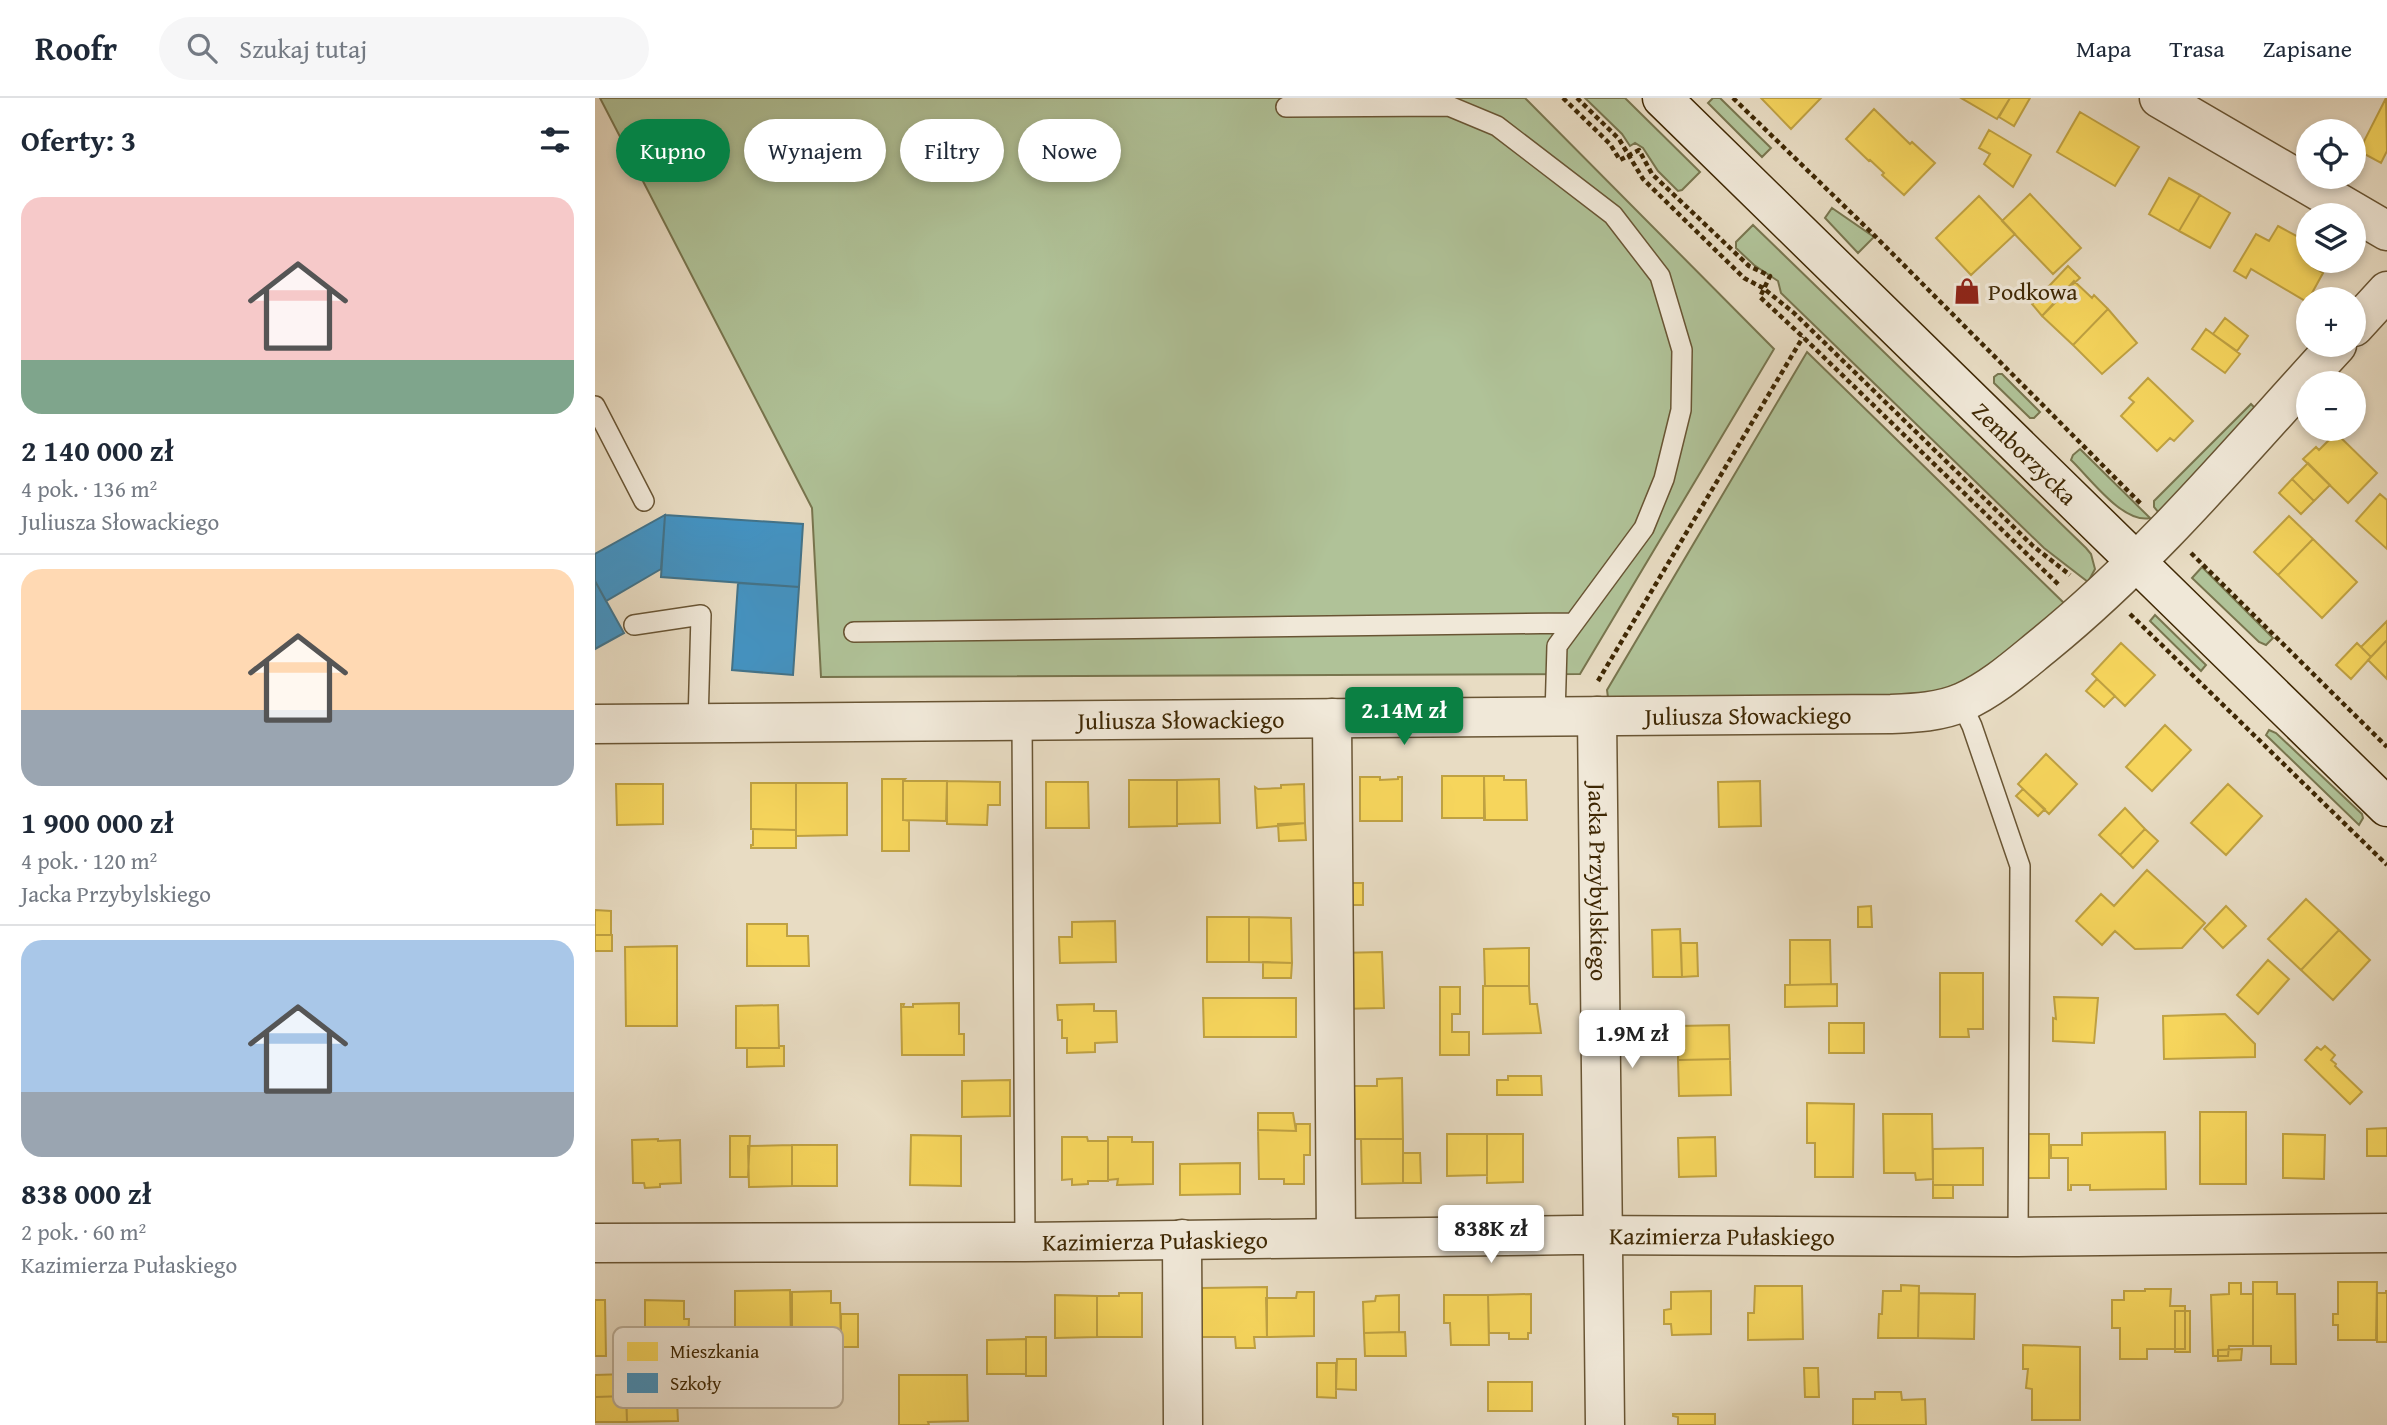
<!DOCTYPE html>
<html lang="pl">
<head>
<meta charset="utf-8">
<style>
	:root { --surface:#fff; --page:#f6f6f7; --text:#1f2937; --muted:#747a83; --line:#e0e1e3; --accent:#0b8043 }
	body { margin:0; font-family:"Gentium Book Plus",serif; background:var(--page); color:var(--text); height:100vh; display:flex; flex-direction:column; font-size:26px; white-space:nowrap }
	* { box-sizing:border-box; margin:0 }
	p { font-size:23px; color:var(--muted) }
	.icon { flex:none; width:38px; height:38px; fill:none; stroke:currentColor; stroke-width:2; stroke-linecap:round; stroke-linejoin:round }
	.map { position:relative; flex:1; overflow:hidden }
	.side { display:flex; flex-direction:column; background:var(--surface); width:595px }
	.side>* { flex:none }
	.top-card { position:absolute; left:21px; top:21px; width:665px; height:63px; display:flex; gap:14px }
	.buttons { position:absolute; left:1701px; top:21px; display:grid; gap:14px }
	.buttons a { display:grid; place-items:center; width:70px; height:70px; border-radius:50%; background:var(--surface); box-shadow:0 4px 10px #0003; font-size:35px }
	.price { position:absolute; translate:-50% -60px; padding:0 16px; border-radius:7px; background:#fff; color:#222; font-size:23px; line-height:46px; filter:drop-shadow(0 2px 4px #0008) }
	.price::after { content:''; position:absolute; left:50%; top:42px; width:21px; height:16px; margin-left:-10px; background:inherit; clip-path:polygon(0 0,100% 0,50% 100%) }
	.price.active { background:var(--accent); color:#fff }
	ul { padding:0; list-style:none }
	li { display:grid; align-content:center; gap:14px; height:371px; padding:0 21px }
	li+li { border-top:2px solid var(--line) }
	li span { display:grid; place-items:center; height:217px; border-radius:21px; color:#555 }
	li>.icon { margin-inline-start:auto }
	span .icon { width:126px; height:126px; fill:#fffc; stroke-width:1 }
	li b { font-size:30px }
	h2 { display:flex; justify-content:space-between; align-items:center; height:84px; padding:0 21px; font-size:30px }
	.chip { padding:0 24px; border-radius:32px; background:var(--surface); box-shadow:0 4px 10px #0003; font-size:24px; line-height:63px }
	.chip.active { background:var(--accent); color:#fff }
	header { display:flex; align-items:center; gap:42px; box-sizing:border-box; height:98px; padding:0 35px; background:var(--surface); border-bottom:2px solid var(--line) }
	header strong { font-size:33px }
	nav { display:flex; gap:38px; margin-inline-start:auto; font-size:24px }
	.search { width:490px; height:63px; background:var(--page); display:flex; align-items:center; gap:18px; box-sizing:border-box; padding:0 24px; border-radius:38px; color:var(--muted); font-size:26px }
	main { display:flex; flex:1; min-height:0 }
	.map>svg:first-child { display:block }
	.green { fill:#b0c298; stroke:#78754e; stroke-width:2 }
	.homes { fill:#f6d55c; stroke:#bfa142; stroke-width:2 }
	.schools { fill:#4393c3; stroke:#42738a; stroke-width:2 }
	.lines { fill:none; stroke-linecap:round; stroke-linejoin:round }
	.lane-casing { stroke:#695534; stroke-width:22 }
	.street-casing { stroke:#695534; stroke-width:41 }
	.secondary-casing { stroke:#3f2804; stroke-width:41 }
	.path { stroke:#3f2804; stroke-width:4.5; stroke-dasharray:5 3.5; stroke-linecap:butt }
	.lane { stroke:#f0e8d8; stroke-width:19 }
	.street { stroke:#f0e8d8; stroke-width:38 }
	.secondary { stroke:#f0e8d8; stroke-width:38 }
	.labels { text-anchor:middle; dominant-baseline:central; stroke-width:7; stroke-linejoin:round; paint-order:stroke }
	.poi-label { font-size:24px; fill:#3f2804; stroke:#f0e8d8; text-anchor:start }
	.street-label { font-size:24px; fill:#3f2804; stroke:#f0e8d8 }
	.key { fill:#f0e8d8; stroke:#bbae98; stroke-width:2 }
	.key-label { font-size:19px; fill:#3f2804 }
</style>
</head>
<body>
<header>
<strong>Roofr</strong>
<div class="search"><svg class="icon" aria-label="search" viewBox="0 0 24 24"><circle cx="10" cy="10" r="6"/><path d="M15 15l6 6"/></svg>Szukaj tutaj</div>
<nav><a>Mapa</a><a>Trasa</a><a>Zapisane</a></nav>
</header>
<main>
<section class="side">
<h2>Oferty: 3<svg class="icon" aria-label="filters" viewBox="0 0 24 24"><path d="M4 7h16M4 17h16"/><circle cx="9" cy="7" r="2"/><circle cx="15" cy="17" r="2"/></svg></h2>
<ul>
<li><span style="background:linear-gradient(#f6c9c9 75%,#7fa58c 0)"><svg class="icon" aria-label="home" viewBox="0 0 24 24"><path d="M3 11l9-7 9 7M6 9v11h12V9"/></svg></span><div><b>2 140 000 zł</b><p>4 pok. · 136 m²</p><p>Juliusza Słowackiego</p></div></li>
<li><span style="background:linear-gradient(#ffd9b3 65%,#9aa5b1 0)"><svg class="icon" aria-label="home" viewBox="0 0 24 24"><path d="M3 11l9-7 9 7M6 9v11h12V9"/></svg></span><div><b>1 900 000 zł</b><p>4 pok. · 120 m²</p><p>Jacka Przybylskiego</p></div></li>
<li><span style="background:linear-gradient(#a9c7e8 70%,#9aa5b1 0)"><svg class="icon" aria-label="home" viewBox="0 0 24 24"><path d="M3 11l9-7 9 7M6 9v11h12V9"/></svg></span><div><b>838 000 zł</b><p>2 pok. · 60 m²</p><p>Kazimierza Pułaskiego</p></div></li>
</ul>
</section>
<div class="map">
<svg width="1792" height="1327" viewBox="0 0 1792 1327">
	<rect width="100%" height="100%" fill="#e8dcc3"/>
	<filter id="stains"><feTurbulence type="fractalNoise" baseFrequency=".00286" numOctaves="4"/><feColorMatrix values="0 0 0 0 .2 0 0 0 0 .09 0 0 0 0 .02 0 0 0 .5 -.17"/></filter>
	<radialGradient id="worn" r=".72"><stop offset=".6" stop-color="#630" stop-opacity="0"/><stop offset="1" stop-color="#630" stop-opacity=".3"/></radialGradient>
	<path class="green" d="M5,0H930L1179,251L985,576L226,579L217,410Z
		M990,0H1030L1105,74L1087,92L1083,93L1063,73L1048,50L1040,45L1035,48L1027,36Z
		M1118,0H1125L1176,50L1167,59L1113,5Z
		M1237,110L1279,139L1263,155L1230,120Z
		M1158,127L1491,450L1496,456L1500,471L1493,484L1449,450L1186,195L1183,183L1159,167L1141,150V144Z
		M1212,254L1472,508L1380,578L1329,600L1014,607L1012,592Z
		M1403,276H1407L1445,314L1439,320H1435L1399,285V279Z
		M1656,306L1664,314L1564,415L1559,409V403Z
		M1485,351L1555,420C1528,426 1495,380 1476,362L1478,357Z
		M1607,469L1678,540L1671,547L1664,544L1597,480Z
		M1560,517L1611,567L1606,573L1555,523Z
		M1674,632L1681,635L1767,716L1768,720L1764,727L1671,637Z"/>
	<path class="homes" d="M1166,0H1226L1196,31Z
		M1366,0H1415L1402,21Z
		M1415,0H1435L1419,28L1404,19Z
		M1791,0L1792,53L1786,65L1764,53Z
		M1279,11L1315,46L1317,44L1340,65L1309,97L1287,77L1289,75L1275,62L1274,63L1251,41Z
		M1485,14L1544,49L1520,88L1462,54Z
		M1394,32L1436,57L1418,89L1389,66L1395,56L1384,50Z
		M1574,80L1605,97L1584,133L1554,116Z
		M1435,96L1486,150L1458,176L1407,123Z
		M1605,97L1635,115L1615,150L1584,133Z
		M1384,98L1420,136L1376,177L1341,140Z
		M1683,128L1713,144V163H1722L1718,169L1728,175L1712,204L1656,171L1651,180L1639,173L1661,136L1674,143Z
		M1473,168L1485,180L1461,201L1463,202L1447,218L1437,206Z
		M1479,183L1497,200L1499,197L1513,211L1478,247L1447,218Z
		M1513,211L1542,245L1507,276L1478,247Z
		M1630,220L1653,238L1642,253L1618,236Z
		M1611,231L1645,256L1630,275L1597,251Z
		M1553,280L1598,323L1579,343L1575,340L1562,353L1526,318L1539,304L1534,300Z
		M1741,335L1782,375L1753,405L1708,361L1721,349L1724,352Z
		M1713,365L1735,387L1719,403L1697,381Z
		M1697,381L1719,403L1706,416L1684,395Z
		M1785,396L1792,402V451L1761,423Z
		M1694,418L1718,441L1683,477L1659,454Z
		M1718,441L1762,484L1727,520L1683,477Z
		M1792,523V542L1776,559L1766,549Z
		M1792,542V581L1773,562Z
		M1526,545L1560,577L1530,608L1497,576Z
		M1762,545L1776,559L1756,581L1741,567Z
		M1502,581L1520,598L1509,609L1491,593Z
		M1570,627L1596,652L1557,693L1531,669Z
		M1451,656L1482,686L1454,716L1423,686Z
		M847,678H889L890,720H847Z
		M889,678H909V682H931L932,722H889Z
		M765,679H785V682L803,681V679H807V723H765Z
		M287,681H310L308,683V722L314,723V753H287Z
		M624,681L625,725L582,726V682Z
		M534,682H582V728L534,729Z
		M308,683H352L351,723L308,722Z
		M352,683L405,684V707H393L392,727L352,726Z
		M1165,683L1166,728L1124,729L1123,684Z
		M451,684H493L494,730H451Z
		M156,685H201V732L156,731Z
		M201,685H252V737L201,738Z
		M21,686H68V726L22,727Z
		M709,686L710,725L662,730L660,689L663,691L686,690V687Z
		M1633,686L1667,718L1631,757L1596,725Z
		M1428,691L1450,711L1443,718L1421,698Z
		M1530,710L1550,731L1525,757L1504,737Z
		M710,725L711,742L684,743L683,726Z
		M158,731L201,732V750H156V747H158Z
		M1550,731L1563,743L1538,770L1525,757Z
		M1552,772L1610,825L1587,850L1540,851L1520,833L1507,847L1481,823L1506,796L1519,808Z
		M750,785H768V807H749Z
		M1711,801L1744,832L1706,872L1673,841Z
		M1276,808L1277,829H1263V809Z
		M1631,808L1651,828L1628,850L1609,831Z
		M0,812L16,813V837H0Z
		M612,819H654V864H612Z
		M654,819L696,820L697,865L654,864Z
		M520,823L521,864L465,865L464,839H477V824Z
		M152,826H192V838H213L214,868H152Z
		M1085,831L1087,879H1058L1057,832Z
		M1744,832L1775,862L1738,902L1706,872Z
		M0,837H17V853H0Z
		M1195,842H1235L1236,886L1195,887Z
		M1086,845H1102L1103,878L1087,879Z
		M82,848V928H31L30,849Z
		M934,850V888H890L889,851Z
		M787,854L789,910L744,911L743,855Z
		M1673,862L1694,881L1663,916L1642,897Z
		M668,864L697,865L696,880H668Z
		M1345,875H1388V931H1373L1374,939H1345Z
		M1242,886V908L1190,909V887Z
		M888,888H934L935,906H942L946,935L888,936Z
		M845,889H865V916H857V934H874V957H845Z
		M1459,899L1503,900L1499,945L1458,943V920L1461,921Z
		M608,900H701V939H609Z
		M364,905V936H369V957H307L306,906H309L308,909H318V906Z
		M499,906V913H521L522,944L500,945V954L472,955V940H467V922H463L462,907Z
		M183,907L184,950H141V908Z
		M1630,916L1660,946V959L1569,961L1568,918Z
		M1234,925H1269V955H1234Z
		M1134,927L1135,961L1083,962V928Z
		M184,948H189V968L152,969V950H184Z
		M1730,948L1740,957L1736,962L1741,966L1740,968L1767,994L1755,1006L1710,962L1722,949L1726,952Z
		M1135,961L1136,997L1084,998L1083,962Z
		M913,978H946L947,997H902V982H913Z
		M807,980L808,1041H760L759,988H782V981Z
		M415,982V1018L367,1019V983Z
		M1212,1005L1259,1006L1258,1079H1220V1045H1212Z
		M1605,1014H1651V1086H1605Z
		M663,1015H698L701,1033L663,1032Z
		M1288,1016H1337L1338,1081L1321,1082L1320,1075H1289Z
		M701,1026H715V1057H709V1086H689V1081H664L663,1032L701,1033Z
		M1792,1030V1058H1772V1031Z
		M1570,1034L1571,1091L1495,1092V1087H1476V1092H1473V1060H1456V1047H1487V1035Z
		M852,1036H892V1077L852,1078Z
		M892,1036H928V1084L892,1085Z
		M1433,1036H1454V1080H1433Z
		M1688,1036L1730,1037L1729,1081L1688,1080Z
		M316,1037L366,1038V1088L315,1087Z
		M135,1038H155L153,1079H135Z
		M467,1039H492L493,1043H513V1083H493V1086L477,1087V1081L467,1082Z
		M513,1039H537V1044H558V1086L522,1087L523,1081L513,1082Z
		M1120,1039L1121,1078L1084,1079L1083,1040Z
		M63,1041V1043L85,1042L86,1085L65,1086V1089L50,1090L49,1085H38L37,1042Z
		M766,1041H808V1085L767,1086Z
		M197,1047V1088L154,1089L153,1048Z
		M197,1047H242V1088H197Z
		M1388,1050V1087H1338V1051Z
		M808,1055H825L826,1085H808Z
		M645,1065V1096L585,1097V1066Z
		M1338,1087H1358V1100H1338Z
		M1658,1184H1682V1196H1700L1701,1266H1676V1248H1658Z
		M1743,1184H1782L1781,1242H1743V1227H1738V1216H1743Z
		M1634,1185H1646V1196H1658V1248H1634L1633,1258H1618L1616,1197L1634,1196Z
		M1306,1187L1324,1188L1323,1240H1283L1284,1216H1287L1288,1193H1306Z
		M1160,1188H1207L1208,1241L1153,1242V1215H1159Z
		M672,1189V1239H659L660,1250H641L640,1239H607V1190Z
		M1550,1191H1576L1575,1208H1590V1251H1552V1261H1525V1230H1517V1202H1529V1193H1550Z
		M195,1192L196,1243H140V1193Z
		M236,1193V1205H245L246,1243H197V1194Z
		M1116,1193V1236L1077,1237L1076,1226H1069V1212L1076,1211V1194Z
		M1791,1193H1792V1244H1782V1195H1791Z
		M702,1194H719V1238L672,1239L671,1200H701Z
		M524,1195H547V1239H502V1198H524Z
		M1324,1195L1380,1196L1379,1241L1323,1240Z
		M936,1196V1235H933V1241H914V1235H894L893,1197Z
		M460,1197L502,1198V1239L460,1240Z
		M804,1197V1234L769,1235L768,1204L780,1203L781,1198Z
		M849,1197H893L894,1247H856L855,1225H849Z
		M0,1202H10L11,1258H0Z
		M50,1202L89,1203V1221H94L93,1245L50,1244Z
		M1580,1213H1595V1254H1580Z
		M246,1216H263V1249H246Z
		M810,1234L811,1258H770L769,1235Z
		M431,1239H451V1278H431Z
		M431,1241V1276H392V1242Z
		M1428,1247L1485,1249V1322H1437V1291L1431,1290L1433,1271H1428Z
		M1647,1251L1646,1262L1623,1263V1252Z
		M742,1261H761V1292L741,1291Z
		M722,1265H741V1300L722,1299Z
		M1209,1270H1223L1224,1299H1210Z
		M31,1276V1298L0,1299V1277Z
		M304,1277H372L373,1323L333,1324L334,1327H304Z
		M893,1284H937V1313H893Z
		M52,1285L53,1304L82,1303L83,1323L32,1324L31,1286Z
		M1280,1294H1306L1307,1302L1330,1301L1331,1327H1258V1301H1280Z
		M31,1298L32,1324H0V1299Z
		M1078,1316H1120V1327H1083V1319L1078,1318Z"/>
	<path class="schools" d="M70,417L66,471L11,503L0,483V456Z
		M70,417L208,426L204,489L66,479Z
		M0,483L29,535L0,551Z
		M143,485L204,489L198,577L137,572Z"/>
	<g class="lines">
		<defs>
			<path id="lane" d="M691,9L854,8L902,28L1018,117L1065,178L1087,252L1086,312L1069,381L1049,430L962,548L960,618
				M0,308L49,403
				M39,527L106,517L103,625
				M259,534L979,525
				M1366,605L1377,628L1425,768L1423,1139
				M427,622L430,1144"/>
			<g id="street">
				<path d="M1564,0L1792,133"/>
				<path d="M1759,229L1792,193"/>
				<path id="s1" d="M1002,618L1010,1327"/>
				<path d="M737,620L741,1139"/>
				<path id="s2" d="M0,626L1296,616C1320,615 1345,614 1368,604C1399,590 1424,567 1450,546C1558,458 1648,349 1742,247"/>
				<path d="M587,1141L588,1327"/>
				<path id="s3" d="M0,1145L430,1144L981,1137L1423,1139L1792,1135"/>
			</g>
			<g id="secondary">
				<path id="s4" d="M1067,0L1792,709"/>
			</g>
		</defs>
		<use href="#lane" class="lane-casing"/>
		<use href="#street" class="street-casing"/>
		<use href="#secondary" class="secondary-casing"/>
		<path class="path" d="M968,0L1015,46L1025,62L1044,52L1057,76L1154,168L1175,178L1165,199L1208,239L1464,487
			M982,0L1024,41L1048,81L1149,180L1168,190L1199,215L1438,448L1475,477
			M1138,0L1277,135L1547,407
			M1596,455L1792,649
			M1535,516L1792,767
			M1003,583L1208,239"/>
		<use href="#lane" class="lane"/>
		<use href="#street" class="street"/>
		<use href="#secondary" class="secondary"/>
	</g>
	<defs>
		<symbol id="shop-bare" viewBox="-9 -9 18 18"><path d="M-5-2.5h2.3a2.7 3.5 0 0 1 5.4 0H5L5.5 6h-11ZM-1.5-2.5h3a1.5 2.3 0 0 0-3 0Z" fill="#8f2418" stroke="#f0e8d8" stroke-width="2.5" paint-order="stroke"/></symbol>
	</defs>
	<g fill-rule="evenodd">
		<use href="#shop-bare" x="1353" y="174" width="38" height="38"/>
	</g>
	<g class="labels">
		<g class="poi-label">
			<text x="1393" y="193">Podkowa</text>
		</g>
		<g class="street-label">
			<text stroke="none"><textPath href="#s4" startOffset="508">Zemborzycka</textPath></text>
			<text stroke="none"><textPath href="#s2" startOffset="1153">Juliusza Słowackiego</textPath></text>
			<text stroke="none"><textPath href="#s2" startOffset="586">Juliusza Słowackiego</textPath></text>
			<text stroke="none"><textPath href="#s1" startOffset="166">Jacka Przybylskiego</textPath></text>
			<text stroke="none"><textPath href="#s3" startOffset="1127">Kazimierza Pułaskiego</textPath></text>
			<text stroke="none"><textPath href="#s3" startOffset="560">Kazimierza Pułaskiego</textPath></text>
		</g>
	</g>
	<rect x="18" y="1229" width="230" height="81" rx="10" class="key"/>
	<rect x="32" y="1244" width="31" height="19" fill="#f6d55c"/>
	<rect x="32" y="1275" width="31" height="20" fill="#4393c3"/>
	<g class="key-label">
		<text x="75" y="1260">Mieszkania</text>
		<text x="75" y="1292">Szkoły</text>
	</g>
	<rect width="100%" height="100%" filter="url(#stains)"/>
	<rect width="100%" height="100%" fill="url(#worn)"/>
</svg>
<div class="buttons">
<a><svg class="icon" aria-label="locate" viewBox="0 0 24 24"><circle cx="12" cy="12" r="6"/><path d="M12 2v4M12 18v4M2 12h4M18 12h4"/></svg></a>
<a><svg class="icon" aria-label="layers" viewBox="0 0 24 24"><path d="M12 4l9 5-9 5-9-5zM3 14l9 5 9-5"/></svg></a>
<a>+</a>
<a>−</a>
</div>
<b class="price active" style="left:809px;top:649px">2.14M zł</b>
<b class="price" style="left:1037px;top:972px">1.9M zł</b>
<b class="price" style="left:896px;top:1167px">838K zł</b>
<div class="top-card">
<a class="chip active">Kupno</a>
<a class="chip">Wynajem</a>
<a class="chip">Filtry</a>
<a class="chip">Nowe</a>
</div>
</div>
</main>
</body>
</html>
